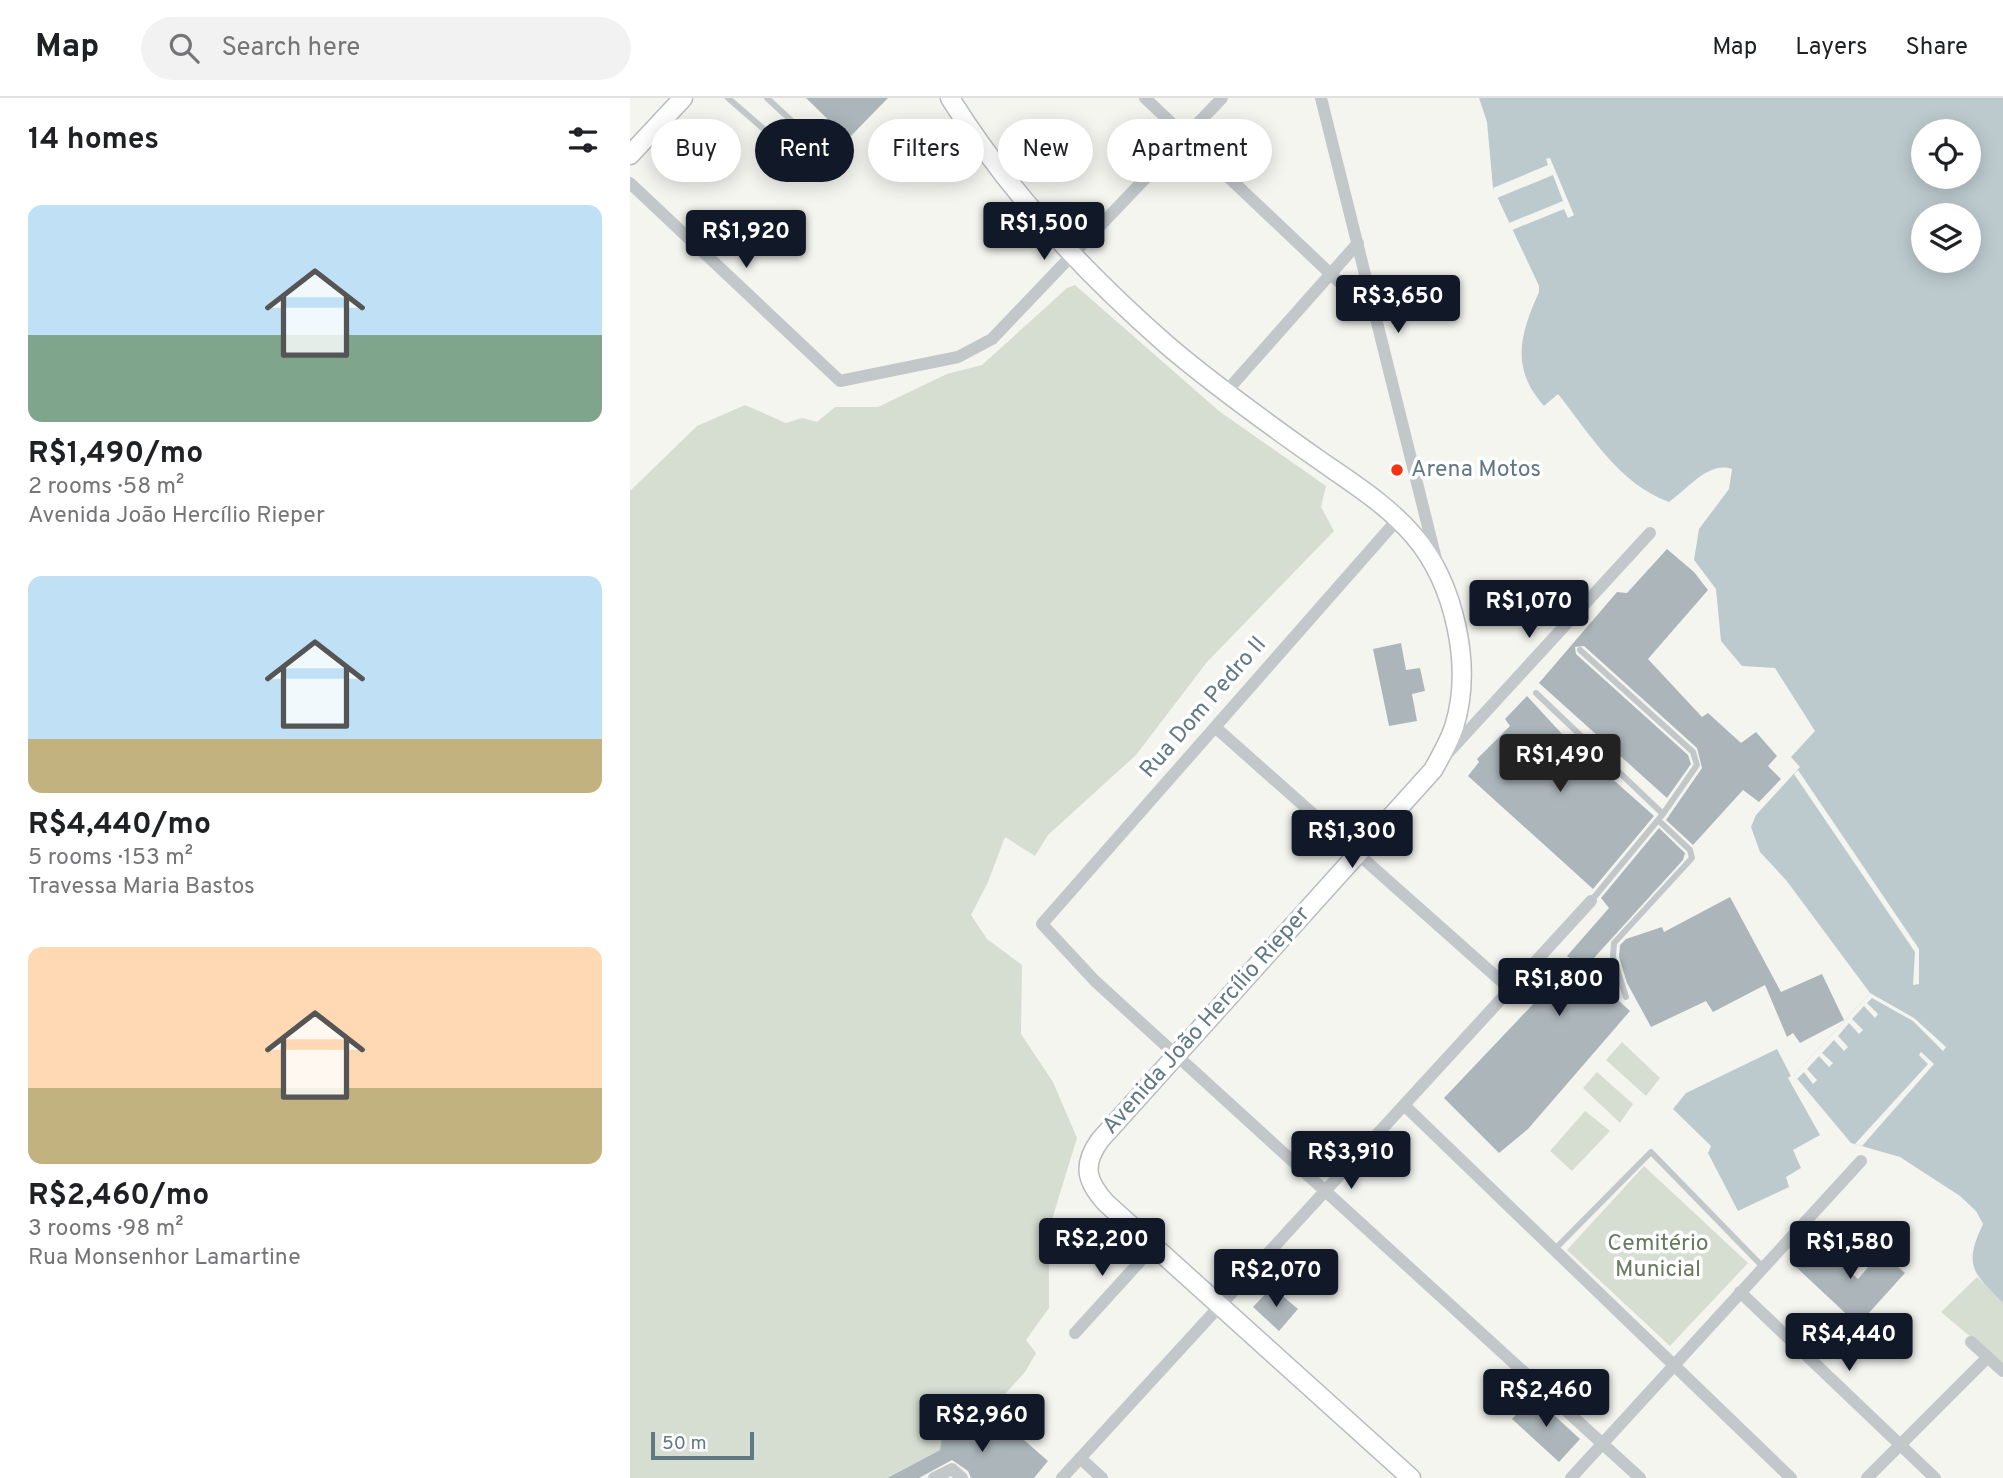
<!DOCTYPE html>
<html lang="en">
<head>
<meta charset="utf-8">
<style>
	:root { --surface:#fff; --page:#f2f2f2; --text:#202124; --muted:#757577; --line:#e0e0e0; --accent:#111827 }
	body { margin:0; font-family:Overpass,sans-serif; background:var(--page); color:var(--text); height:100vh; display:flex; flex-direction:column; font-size:26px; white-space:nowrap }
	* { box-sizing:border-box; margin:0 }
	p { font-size:23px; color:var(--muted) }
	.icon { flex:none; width:38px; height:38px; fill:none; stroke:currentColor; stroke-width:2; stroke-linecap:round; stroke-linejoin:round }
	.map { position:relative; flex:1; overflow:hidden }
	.side { display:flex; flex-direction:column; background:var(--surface); width:630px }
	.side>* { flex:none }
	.guide { position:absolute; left:21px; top:21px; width:665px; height:63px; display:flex; gap:14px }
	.buttons { position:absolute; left:1281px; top:21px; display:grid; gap:14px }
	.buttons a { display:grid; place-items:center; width:70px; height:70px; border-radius:50%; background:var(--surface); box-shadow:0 4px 18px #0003; font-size:35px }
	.scale { position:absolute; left:21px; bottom:18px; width:103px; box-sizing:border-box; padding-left:7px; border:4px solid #617885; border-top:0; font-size:19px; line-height:24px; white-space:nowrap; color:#617885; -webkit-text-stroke:5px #fff; paint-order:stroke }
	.price { position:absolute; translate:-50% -60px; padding:0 16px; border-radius:7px; background:var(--accent); color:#fff; font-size:23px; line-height:46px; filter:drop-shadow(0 2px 4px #0008) }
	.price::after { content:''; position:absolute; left:50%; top:42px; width:21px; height:16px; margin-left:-10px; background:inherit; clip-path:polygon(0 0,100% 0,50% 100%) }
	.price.active { background:#222; color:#fff }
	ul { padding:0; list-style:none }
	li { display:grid; align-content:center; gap:14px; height:371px; padding:0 28px }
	li span { display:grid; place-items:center; height:217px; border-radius:14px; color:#555 }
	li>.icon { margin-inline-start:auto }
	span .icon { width:126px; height:126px; fill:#fffc; stroke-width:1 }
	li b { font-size:30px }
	h2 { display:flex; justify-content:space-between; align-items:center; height:84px; padding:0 28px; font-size:30px }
	.pill { padding:0 24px; border-radius:32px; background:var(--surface); box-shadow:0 4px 18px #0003; font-size:24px; line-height:63px }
	.pill.active { background:var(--accent); color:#fff }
	header { display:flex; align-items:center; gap:42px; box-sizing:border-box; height:98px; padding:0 35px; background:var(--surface); border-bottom:2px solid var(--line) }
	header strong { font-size:33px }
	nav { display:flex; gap:38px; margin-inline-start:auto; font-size:24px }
	.search { width:490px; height:63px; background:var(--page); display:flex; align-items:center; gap:18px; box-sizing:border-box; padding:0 24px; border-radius:38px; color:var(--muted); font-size:26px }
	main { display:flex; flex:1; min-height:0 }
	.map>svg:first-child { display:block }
	.green { fill:#d6ddd1 }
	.water { fill:#bccace; fill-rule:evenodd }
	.pier { fill:#f5f5f0 }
	.building { fill:#acb6ba }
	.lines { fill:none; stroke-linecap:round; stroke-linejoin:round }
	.secondary-casing { stroke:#b6bcc0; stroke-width:21 }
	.lane { stroke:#c2c7ca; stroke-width:6 }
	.street { stroke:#c2c7ca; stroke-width:12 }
	.secondary { stroke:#fff; stroke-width:18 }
	.poi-dot { fill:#f53211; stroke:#fff; stroke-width:2.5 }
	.labels { text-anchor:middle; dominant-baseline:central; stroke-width:7; stroke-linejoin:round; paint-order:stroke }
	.poi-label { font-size:23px; fill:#617885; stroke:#fff; text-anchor:start }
	.street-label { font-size:23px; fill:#617885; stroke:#fff }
	.park-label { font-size:23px; fill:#687b60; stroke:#fff }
</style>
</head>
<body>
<header>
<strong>Map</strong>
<div class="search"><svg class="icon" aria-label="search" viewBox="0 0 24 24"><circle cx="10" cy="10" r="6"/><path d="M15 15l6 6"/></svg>Search here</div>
<nav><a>Map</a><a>Layers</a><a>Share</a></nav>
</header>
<main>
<section class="side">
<h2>14 homes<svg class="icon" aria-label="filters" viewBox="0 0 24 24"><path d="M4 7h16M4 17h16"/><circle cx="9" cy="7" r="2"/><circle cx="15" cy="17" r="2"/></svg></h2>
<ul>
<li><span style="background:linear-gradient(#bfe0f5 60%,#7fa58c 0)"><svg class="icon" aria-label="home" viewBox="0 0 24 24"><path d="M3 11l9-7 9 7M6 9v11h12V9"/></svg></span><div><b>R$1,490/mo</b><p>2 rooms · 58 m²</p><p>Avenida João Hercílio Rieper</p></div></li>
<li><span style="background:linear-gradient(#bfe0f5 75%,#c2b280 0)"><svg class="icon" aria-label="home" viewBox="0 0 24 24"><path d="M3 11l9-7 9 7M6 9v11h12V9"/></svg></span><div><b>R$4,440/mo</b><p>5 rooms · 153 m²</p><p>Travessa Maria Bastos</p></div></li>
<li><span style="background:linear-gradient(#ffd9b3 65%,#c2b280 0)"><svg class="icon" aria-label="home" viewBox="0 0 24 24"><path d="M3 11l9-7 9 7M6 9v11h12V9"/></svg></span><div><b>R$2,460/mo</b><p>3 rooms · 98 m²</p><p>Rua Monsenhor Lamartine</p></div></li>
</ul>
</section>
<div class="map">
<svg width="1373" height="1380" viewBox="0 0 1373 1380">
	<rect width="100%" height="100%" fill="#f5f5f0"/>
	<path class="green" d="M445,187L589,313L696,388L691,409L704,433L577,564L506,657L418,737L405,758L375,739L358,784L341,817L357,841L392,867L391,936L423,984L447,1040L419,1131V1210L396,1242L406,1255L395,1274L346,1328L339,1318L320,1331L310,1352L256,1380H0V393L67,328L115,307L156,325L172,320L187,324L205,309H248L317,276L352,267L437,190Z
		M992,944L1030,980L1016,998L976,962Z
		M967,974L1003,1006L990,1025L953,990Z
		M955,1013L980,1033L942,1073L920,1053Z
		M1014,1068L1118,1165L1040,1248L937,1152Z
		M1347,1179L1373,1205V1266L1311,1214Z"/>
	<path class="water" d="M849,0H1373V1205C1343,1175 1333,1168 1353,1126L1346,1113L1330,1098L1270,1059L1221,1045L1164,977L1240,895L1156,782L1130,754L1121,729L1126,717L1170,669L1161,659L1185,633L1145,570L1112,568L1091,543L1086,491L1064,462L1069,431L1099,391L1102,371C1078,363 1057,392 1039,404C989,386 960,336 928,296L914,308C880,270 890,236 909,194V188L863,90L857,24ZM1293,33H1339V79H1293ZM1293,117H1339V163H1293Z
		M1147,951L1161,978L1158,980L1190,1037L1163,1052L1171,1070L1156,1079L1159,1089L1108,1113L1078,1055L1081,1048L1043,1011L1056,995Z"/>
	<path class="pier" d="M920,60L944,117L938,120L934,111L882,132L879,125L933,103L923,77L867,100L863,90L918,67L916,61Z
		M1168,672L1289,851V886L1283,887L1285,854L1164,676Z
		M1240,895L1284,920L1316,949L1313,953L1283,923L1242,900L1237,905L1248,916L1245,920L1234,908L1222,921L1233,932L1229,936L1219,925L1208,938L1218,949L1214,953L1204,942L1192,955L1203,965L1199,969L1189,958L1177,971L1187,982L1183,986L1174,974L1167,981L1164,977Z
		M1291,954L1304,966L1232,1048L1225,1046L1298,966L1289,957Z"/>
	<path class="building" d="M176,0H258L218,41Z
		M1037,451L1064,474L1078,492L1018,561L1072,619L1078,615L1111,645L1126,634L1147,658L1138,668L1151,681L1129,704L1113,692L1063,747L1036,722L1072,670L1067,650L954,548L945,549L946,556L1058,657L1061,666L1037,700L909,585L987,494L997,495Z
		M771,545L776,572L790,570L795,593L782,596L787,623L759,628L743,551Z
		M897,598L932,636L1024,718L963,791L838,678L849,664L847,661L880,628L875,621Z
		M1029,730L1055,755L1053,762L954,871L1000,913L898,1031L869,1055L814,1000L944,863L937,858L979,810L971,800Z
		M1100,799L1151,894L1192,876L1214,922L1170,945L1163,935L1157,939L1135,887L1083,914L1076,903L1021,929L997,885L989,859L990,847L996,841L1032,829L1034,834Z
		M1188,1144L1228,1181L1251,1154L1275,1175L1228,1227L1165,1168Z
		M642,1189L668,1211L649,1233L623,1209Z
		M903,1298L950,1341L929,1364L882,1321Z
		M339,1318L354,1340L370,1321L418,1363L404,1380H341L338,1373L322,1362L289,1380H257L310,1352L312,1341L320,1330Z"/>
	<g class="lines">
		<defs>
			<path id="secondary" d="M320,0C377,92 456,176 537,247C584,287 634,323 685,359C719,383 757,406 784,438C825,486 843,569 824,629C819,644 811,658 803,672L470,1042C452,1067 456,1083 476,1105L781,1380
				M0,57L53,0"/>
		</defs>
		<use href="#secondary" class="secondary-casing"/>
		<path class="lane" d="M98,0L174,66H189L193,59L190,49L137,0
			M950,552L1063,654L1067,667L1033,716
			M906,595L1033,716L961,803
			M996,899L983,859L984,845L1062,760L1060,752L1028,722
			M924,1152L1021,1054L1133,1169"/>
		<path class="street" d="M515,0L746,219
			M691,0L807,465
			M0,85L210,283L328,259L362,241L592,0
			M595,295L728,145
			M767,422L412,826L465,883L1010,1380
			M585,629L880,891
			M817,656L1020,435
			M774,1007L1161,1380
			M1110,1194L1305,1380
			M445,1235L524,1148
			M1341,1244L1373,1273
			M450,1360L472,1380
			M304,1380L322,1371L332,1380
			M432,1380L961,803
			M941,1380L1231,1063
			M1237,1380L1358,1259"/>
		<use href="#secondary" class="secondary"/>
	</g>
	<circle class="poi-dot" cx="767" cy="372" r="7"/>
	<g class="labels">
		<g class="poi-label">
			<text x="781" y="372">Arena Motos</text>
		</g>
		<g class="street-label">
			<text transform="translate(574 610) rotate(-49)">Rua Dom Pedro II</text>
			<text transform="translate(577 923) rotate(-48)">Avenida João Hercílio Rieper</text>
		</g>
		<g class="park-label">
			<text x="1028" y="1146">Cemitério<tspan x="1028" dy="26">Municial</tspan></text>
		</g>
	</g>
</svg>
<div class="buttons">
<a><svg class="icon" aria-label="locate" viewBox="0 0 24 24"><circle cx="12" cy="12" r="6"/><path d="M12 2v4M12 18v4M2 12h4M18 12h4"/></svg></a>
<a><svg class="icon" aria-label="layers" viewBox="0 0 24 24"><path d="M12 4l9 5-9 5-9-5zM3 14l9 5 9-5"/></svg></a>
</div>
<div class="scale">50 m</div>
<b class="price" style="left:414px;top:164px">R$1,500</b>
<b class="price" style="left:116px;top:172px">R$1,920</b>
<b class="price" style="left:768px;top:237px">R$3,650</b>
<b class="price" style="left:899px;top:542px">R$1,070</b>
<b class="price active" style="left:930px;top:696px">R$1,490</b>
<b class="price" style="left:722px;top:772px">R$1,300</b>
<b class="price" style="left:929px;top:920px">R$1,800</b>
<b class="price" style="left:721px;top:1093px">R$3,910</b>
<b class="price" style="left:472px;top:1180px">R$2,200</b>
<b class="price" style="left:1220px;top:1183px">R$1,580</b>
<b class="price" style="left:646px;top:1211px">R$2,070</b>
<b class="price" style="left:1219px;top:1275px">R$4,440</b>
<b class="price" style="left:916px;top:1331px">R$2,460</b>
<b class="price" style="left:352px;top:1356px">R$2,960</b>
<div class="guide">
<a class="pill">Buy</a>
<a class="pill active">Rent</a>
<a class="pill">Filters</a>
<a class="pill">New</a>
<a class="pill">Apartment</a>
</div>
</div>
</main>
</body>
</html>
